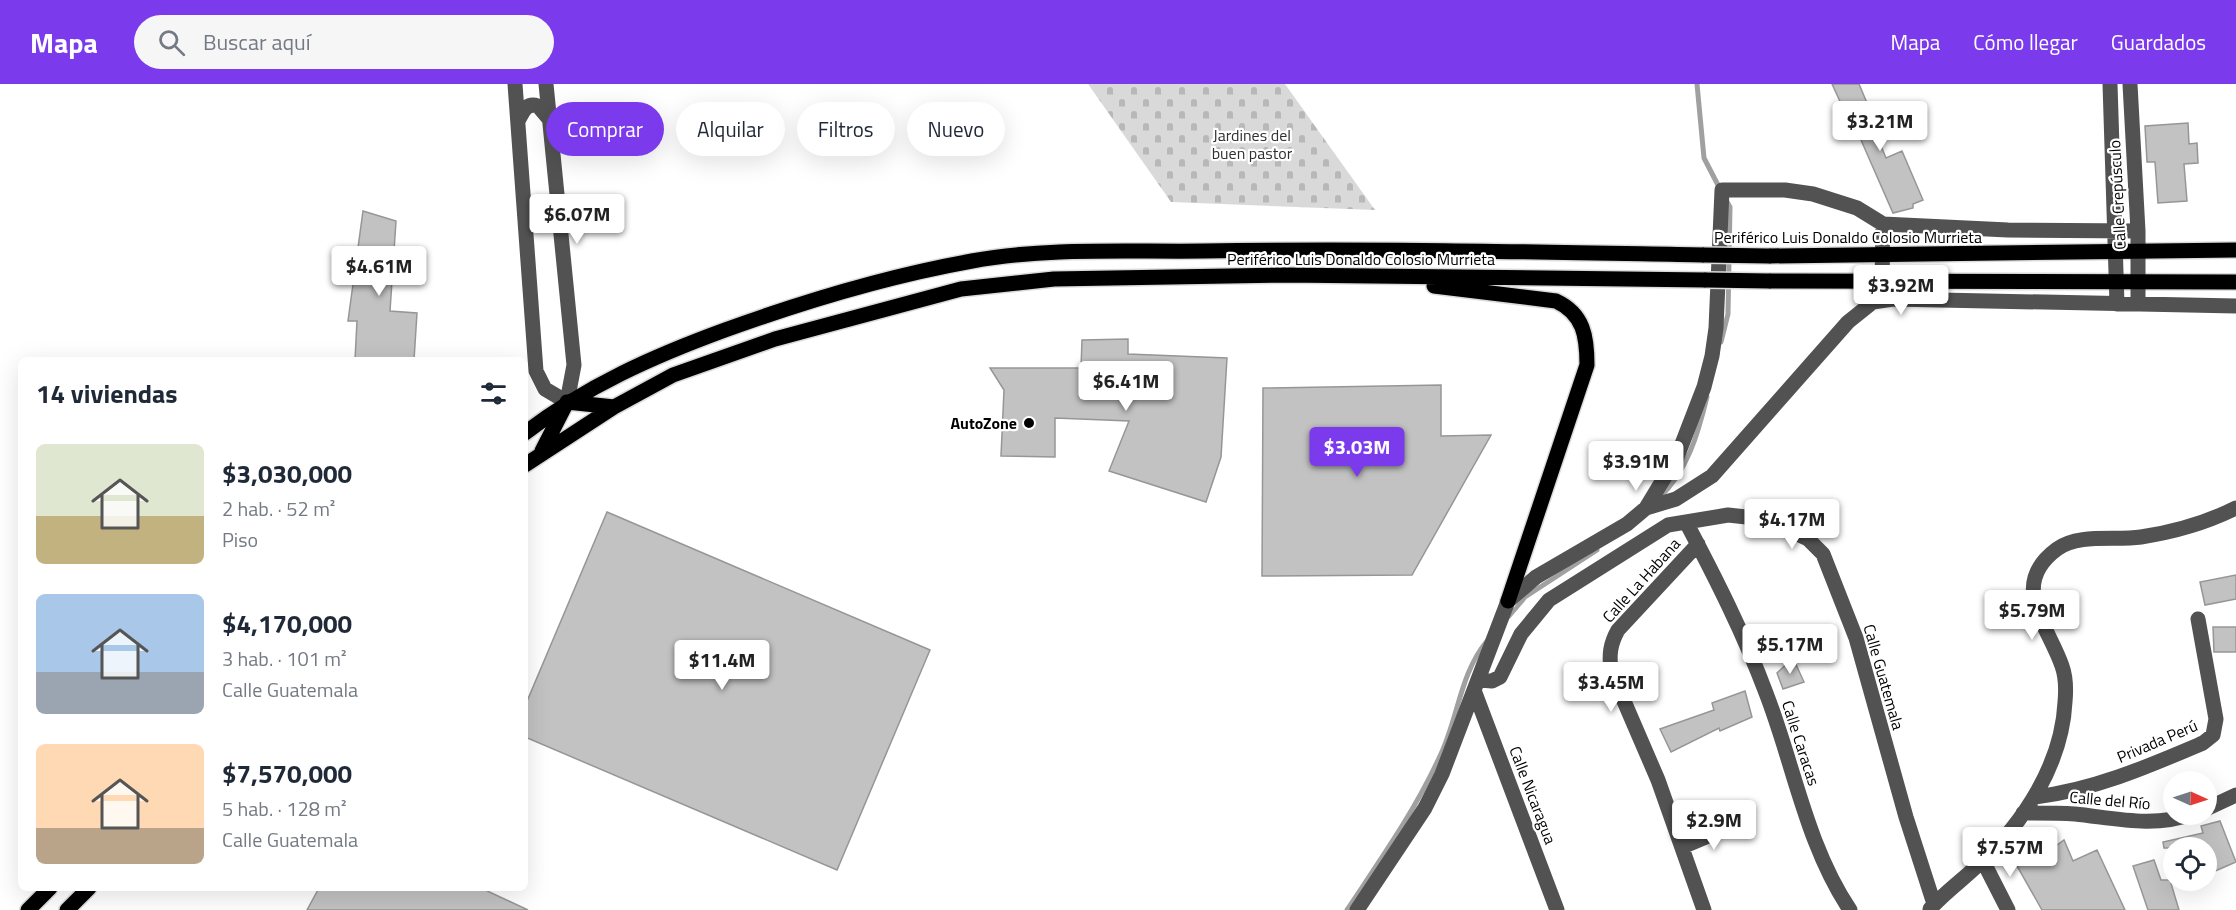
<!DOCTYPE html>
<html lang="es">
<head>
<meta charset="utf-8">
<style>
	:root { --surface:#fff; --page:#f6f6f7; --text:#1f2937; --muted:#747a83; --accent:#7c3aed }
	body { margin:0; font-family:"Titillium Web",sans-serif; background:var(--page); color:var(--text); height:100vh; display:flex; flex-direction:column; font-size:22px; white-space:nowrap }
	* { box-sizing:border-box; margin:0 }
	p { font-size:20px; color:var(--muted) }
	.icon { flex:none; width:33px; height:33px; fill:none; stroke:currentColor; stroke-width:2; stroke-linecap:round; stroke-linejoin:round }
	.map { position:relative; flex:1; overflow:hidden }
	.details { position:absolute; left:18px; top:273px; width:510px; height:534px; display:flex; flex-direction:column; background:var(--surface); border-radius:9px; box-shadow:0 6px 24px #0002 }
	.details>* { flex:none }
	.banner { position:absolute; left:546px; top:18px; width:570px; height:54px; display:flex; gap:12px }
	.needle { width:39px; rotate:93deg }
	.fabs { position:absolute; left:2163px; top:687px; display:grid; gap:12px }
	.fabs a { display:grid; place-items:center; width:54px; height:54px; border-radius:50%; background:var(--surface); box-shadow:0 6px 24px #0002; font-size:30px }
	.price { position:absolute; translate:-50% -51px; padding:0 14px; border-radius:6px; background:#fff; color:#222; font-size:20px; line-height:39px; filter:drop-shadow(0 2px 3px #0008) }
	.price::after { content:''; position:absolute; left:50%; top:36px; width:18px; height:14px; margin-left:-9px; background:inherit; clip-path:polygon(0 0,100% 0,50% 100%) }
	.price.on { background:var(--accent); color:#fff }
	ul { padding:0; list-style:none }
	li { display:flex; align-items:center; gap:18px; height:150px; padding:0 18px }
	li span { display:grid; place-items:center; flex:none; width:168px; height:120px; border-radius:9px; color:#555 }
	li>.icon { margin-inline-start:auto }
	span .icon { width:72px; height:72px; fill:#fffc; stroke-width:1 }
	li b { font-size:26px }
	h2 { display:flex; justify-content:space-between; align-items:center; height:72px; padding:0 18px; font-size:26px }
	.tag { padding:0 21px; border-radius:27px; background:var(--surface); box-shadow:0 6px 24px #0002; font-size:21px; line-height:54px }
	.tag.on { background:var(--accent); color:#fff }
	header { display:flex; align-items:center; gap:36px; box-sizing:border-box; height:84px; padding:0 30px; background:var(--accent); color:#fff }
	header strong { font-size:28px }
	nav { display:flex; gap:33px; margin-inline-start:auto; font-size:21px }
	.search { width:420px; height:54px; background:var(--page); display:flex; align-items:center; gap:15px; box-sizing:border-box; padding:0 21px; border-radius:33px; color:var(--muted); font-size:22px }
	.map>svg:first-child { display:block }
	.cemetery { fill:url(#cemetery-stones) }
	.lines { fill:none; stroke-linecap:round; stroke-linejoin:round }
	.stream { stroke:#a0a0a0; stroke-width:5 }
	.building { fill:#c2c2c2; stroke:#969696; stroke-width:1.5 }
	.major-casing { stroke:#dbdbdb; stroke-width:18 }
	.minor { stroke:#525252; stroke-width:15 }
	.major { stroke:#000; stroke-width:15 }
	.major-bridge-casing { stroke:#dbdbdb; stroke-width:18; stroke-linecap:butt }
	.major-bridge { stroke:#000; stroke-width:15 }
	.poi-dot { fill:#000; stroke:#fff; stroke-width:2 }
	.labels { text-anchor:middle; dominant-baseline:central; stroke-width:4.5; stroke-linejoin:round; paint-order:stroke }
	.park-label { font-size:16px; fill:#303030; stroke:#fff }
	.street-label { font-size:16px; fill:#000; stroke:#fff }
	.poi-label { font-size:16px; font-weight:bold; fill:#000; stroke:#fff; text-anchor:end }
</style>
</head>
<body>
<header>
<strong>Mapa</strong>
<div class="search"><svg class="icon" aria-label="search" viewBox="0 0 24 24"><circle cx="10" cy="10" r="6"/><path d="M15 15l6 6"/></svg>Buscar aquí</div>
<nav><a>Mapa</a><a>Cómo llegar</a><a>Guardados</a></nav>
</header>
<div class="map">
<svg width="2236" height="826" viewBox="0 0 2236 826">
	<defs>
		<pattern id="cemetery-stones" width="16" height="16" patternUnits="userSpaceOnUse" patternTransform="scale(1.5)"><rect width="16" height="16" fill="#d9d9d9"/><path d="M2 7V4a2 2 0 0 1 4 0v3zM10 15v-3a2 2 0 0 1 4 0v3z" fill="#b8b8b8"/></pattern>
	</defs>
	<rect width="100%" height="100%" fill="#fff"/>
	<path class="cemetery" d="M1088,0H1285L1375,126L1171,118Z"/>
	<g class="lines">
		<path class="stream" d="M1697,0L1704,74L1720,105
			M1721,258L1728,230L1730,123L1726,116
			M1659,414C1687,388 1698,350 1707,313
			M1509,532L1525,513L1597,466
			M1347,826C1380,776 1415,727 1440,672C1458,635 1460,589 1487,557"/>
	</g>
	<path class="building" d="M1832,0H1859L1875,38L1872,40L1886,74L1902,67L1923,116L1913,120V124L1893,129L1847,24L1844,26Z
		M2188,39L2189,60L2197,59L2198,79L2184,80L2187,117L2158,119L2155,78H2147L2145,42Z
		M363,127L396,137L390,227L417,229L414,276H355L357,237H348Z
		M1128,255V270L1227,274L1221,373L1206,418L1109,387L1129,337L1055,334V373L1001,372L1004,306L990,284H1081L1082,256Z
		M1441,301V352L1491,351L1412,491L1262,492L1263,304Z
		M607,428L930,566L837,786L525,653V622Z
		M2236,491V515L2205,521L2200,498Z
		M2213,543H2236V568H2214Z
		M1793,574L1804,598L1783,605L1777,589Z
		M1745,607L1752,633L1720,647L1719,644L1671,668L1660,645L1714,626L1712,619Z
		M2220,737L2236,778L2206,791V764H2164L2163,758L2203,749L2201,742Z
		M2043,744L2057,761L2064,756L2073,777L2097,766L2125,826H2042L2008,766Z
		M2154,776L2161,796H2170L2179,826H2148L2133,782Z
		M319,804H481L528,826H307Z"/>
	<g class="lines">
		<defs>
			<path id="major" d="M1769,172L2236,166
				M1769,197L2236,198
				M1434,202L1556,217C1584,230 1587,253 1587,281L1508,517
				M525,349C586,302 654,272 725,246C805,217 888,192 972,177C1048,163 1127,168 1204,167C1370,164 1537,168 1704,171
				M542,367L567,318L614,323
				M525,381L614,323L673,291L775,255L961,205L1054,195L1285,191L1706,196
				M28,826L50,804
				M67,826L89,804"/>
		</defs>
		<use href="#major" class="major-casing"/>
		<path class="minor" d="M515,0L536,287L545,305L567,318L574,281L546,0
			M2110,0L2117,220
			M2130,0L2138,147V220
			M518,37C523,28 526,18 538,22L549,35
			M1882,198L1883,140
			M1646,424L1676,415L1712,392L1848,238L1873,218L1893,215L2236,222
			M1686,438C1715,493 1744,550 1766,609C1794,681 1806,760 1850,826
			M1698,460L1618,546C1610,560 1609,571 1611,587L1658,696L1704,826
			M1480,596L1492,597L1500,593L1521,550L1549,516L1668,441L1728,431L1765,435L1808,455L1823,470L1856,554L1906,733L1934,820
			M1475,609L1557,826
			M2035,713C2094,706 2149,682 2203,659L2213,651L2216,635L2198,535
			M2206,725L2236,711
			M2023,729C2041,729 2058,729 2075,730C2114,734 2154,744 2192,730
			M1682,763L1734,741
			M1983,777L2008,826
			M1930,825C1945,808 1964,795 1980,779C2024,738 2062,680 2065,618C2066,607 2066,593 2062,582C2048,541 2008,501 2057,465C2079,449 2115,457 2141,453C2174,448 2206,439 2236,424
			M1357,826L1425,724L1442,690L1508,517L1536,493L1627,440L1646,424L1677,373L1704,303L1712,272L1716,244L1722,106H1785L1813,110L1857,124L1883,140L2008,146L2138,147"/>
		<use href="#major" class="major"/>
		<defs>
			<path id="major-bridge" d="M1704,171L1769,172
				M1706,196L1769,197"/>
		</defs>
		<use href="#major-bridge" class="major-bridge-casing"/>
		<use href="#major-bridge" class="major-bridge"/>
	</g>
	<circle class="poi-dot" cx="1029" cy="339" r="6"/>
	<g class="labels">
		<g class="park-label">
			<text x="1252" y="51">Jardines del<tspan x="1252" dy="18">buen pastor</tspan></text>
		</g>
		<g class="street-label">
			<text transform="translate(2117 111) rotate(-93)">Calle Crepúsculo</text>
			<text x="1848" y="153">Periférico Luis Donaldo Colosio Murrieta</text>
			<text x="1361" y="175">Periférico Luis Donaldo Colosio Murrieta</text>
			<text transform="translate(1641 496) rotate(-48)">Calle La Habana</text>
			<text transform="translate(1884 593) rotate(74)">Calle Guatemala</text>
			<text transform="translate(2157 657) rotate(-23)">Privada Perú</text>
			<text transform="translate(1801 659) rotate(72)">Calle Caracas</text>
			<text transform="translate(1533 711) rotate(69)">Calle Nicaragua</text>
			<text transform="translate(2110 716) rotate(5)">Calle del Río</text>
		</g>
		<g class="poi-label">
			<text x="1017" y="339">AutoZone</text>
		</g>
	</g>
</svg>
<div class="fabs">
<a><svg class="needle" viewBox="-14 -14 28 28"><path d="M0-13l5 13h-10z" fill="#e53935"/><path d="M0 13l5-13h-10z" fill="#747a83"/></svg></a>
<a><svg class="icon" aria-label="locate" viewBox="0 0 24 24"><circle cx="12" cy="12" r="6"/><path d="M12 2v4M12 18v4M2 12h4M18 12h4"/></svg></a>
</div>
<b class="price" style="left:1880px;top:68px">$3.21M</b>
<b class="price" style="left:577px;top:161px">$6.07M</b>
<b class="price" style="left:379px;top:213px">$4.61M</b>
<b class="price" style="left:1901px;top:232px">$3.92M</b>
<b class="price" style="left:1126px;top:328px">$6.41M</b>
<b class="price on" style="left:1357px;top:394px">$3.03M</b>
<b class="price" style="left:1636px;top:408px">$3.91M</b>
<b class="price" style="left:1792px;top:466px">$4.17M</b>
<b class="price" style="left:2032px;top:557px">$5.79M</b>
<b class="price" style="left:1790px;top:591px">$5.17M</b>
<b class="price" style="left:722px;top:607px">$11.4M</b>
<b class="price" style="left:1611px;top:629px">$3.45M</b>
<b class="price" style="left:1714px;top:767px">$2.9M</b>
<b class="price" style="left:2010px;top:794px">$7.57M</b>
<div class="banner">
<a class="tag on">Comprar</a>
<a class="tag">Alquilar</a>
<a class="tag">Filtros</a>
<a class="tag">Nuevo</a>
</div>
<section class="details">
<h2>14 viviendas<svg class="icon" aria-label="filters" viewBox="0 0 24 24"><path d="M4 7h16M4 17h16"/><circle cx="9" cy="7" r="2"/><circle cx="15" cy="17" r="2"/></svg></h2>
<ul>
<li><span style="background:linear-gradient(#dfe7d0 60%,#c2b280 0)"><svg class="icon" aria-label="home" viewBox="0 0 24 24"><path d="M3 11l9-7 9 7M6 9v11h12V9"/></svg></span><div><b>$3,030,000</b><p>2 hab. · 52 m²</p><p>Piso</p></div></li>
<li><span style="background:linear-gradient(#a9c7e8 65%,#9aa5b1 0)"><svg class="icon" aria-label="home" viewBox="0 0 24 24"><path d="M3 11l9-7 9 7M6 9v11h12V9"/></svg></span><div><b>$4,170,000</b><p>3 hab. · 101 m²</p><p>Calle Guatemala</p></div></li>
<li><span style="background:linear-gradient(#ffd9b3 70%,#b9a48a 0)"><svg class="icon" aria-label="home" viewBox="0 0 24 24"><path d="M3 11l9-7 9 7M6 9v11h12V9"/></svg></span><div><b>$7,570,000</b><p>5 hab. · 128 m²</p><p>Calle Guatemala</p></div></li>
</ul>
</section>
</div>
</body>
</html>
